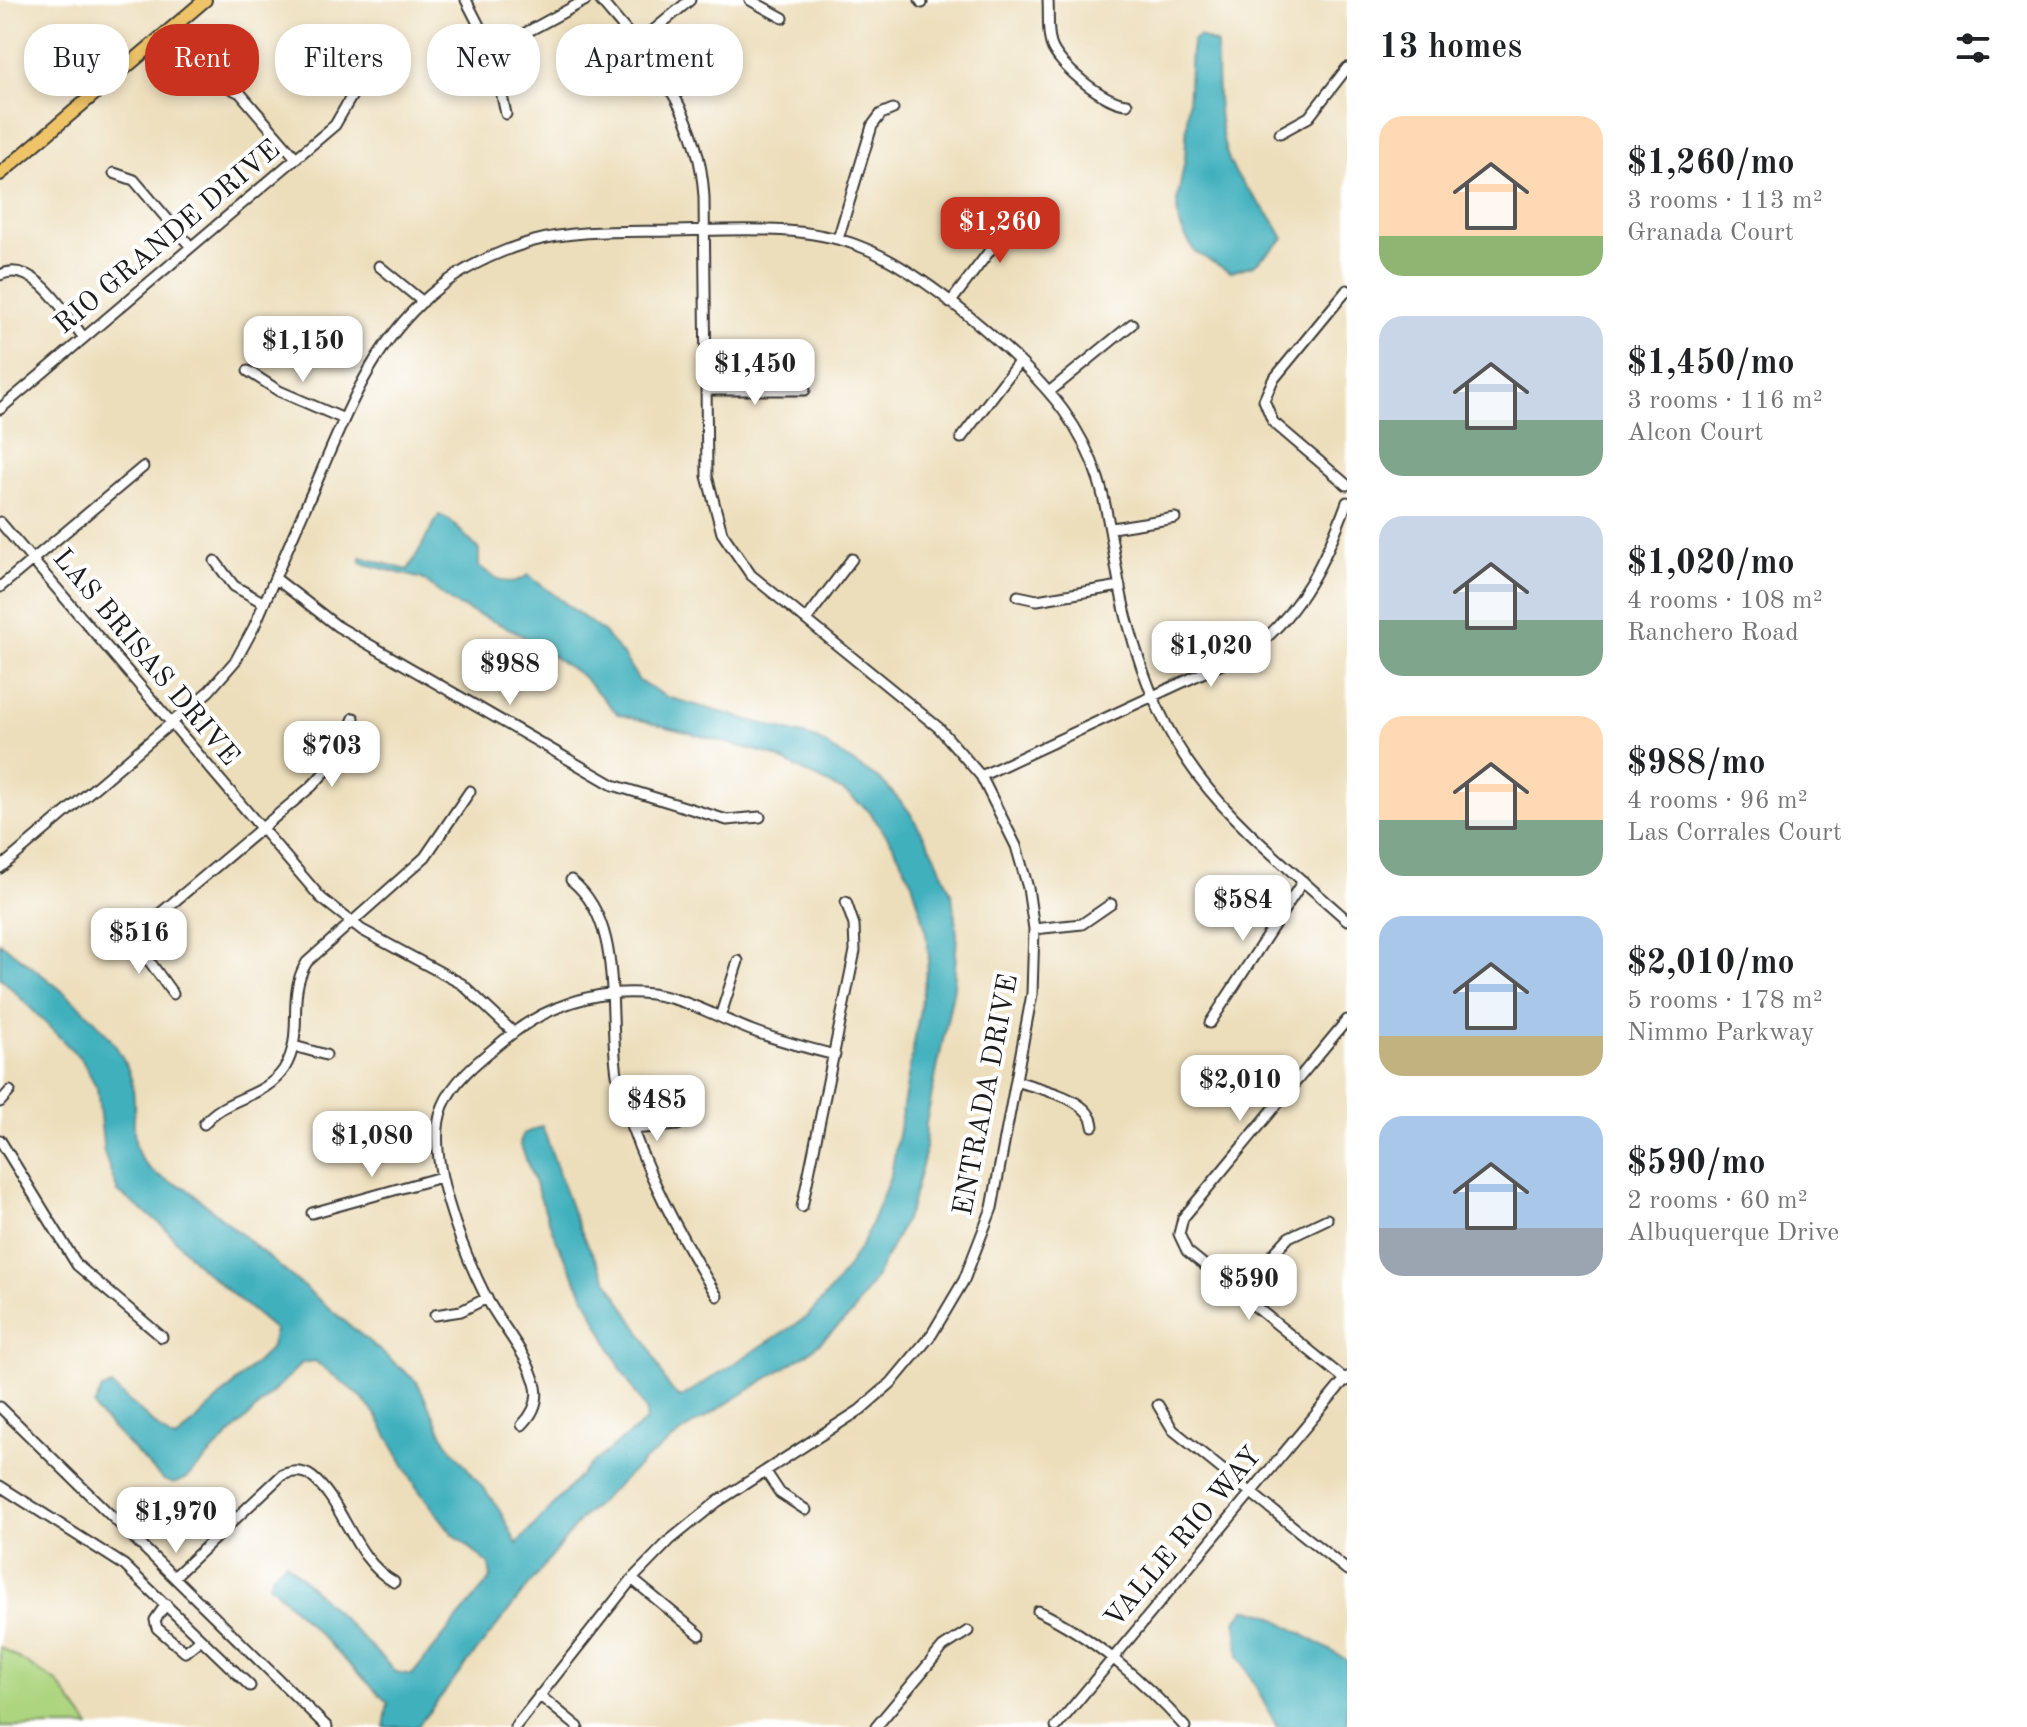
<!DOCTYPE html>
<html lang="en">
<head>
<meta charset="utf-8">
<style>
	:root { --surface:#fff; --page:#f6f6f6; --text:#202124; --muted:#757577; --accent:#c8321e }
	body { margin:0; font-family:"Old Standard TT",serif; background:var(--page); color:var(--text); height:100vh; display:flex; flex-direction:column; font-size:30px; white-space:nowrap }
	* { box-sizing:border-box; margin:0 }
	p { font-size:26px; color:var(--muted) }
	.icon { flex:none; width:44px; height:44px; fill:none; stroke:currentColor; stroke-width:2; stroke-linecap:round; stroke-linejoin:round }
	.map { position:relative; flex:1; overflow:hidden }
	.details { display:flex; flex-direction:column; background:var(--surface); width:680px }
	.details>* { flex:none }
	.guide { position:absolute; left:24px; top:24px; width:760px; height:72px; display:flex; gap:16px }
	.price { position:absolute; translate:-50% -68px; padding:0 18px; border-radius:16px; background:#fff; color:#222; font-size:26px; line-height:52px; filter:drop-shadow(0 2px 4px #0008) }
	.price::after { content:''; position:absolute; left:50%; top:48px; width:24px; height:18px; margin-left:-12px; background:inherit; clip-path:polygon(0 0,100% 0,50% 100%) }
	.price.current { background:var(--accent); color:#fff }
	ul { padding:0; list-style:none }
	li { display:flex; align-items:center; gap:24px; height:200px; padding:0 32px }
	li span { display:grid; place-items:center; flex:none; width:224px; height:160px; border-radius:24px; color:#555 }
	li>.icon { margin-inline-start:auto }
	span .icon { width:96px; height:96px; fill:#fffc; stroke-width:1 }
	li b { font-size:34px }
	h2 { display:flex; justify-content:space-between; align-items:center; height:96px; padding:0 32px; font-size:34px }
	.tag { padding:0 28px; border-radius:32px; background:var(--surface); box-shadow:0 4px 12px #0003; font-size:28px; line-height:72px }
	.tag.current { background:var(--accent); color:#fff }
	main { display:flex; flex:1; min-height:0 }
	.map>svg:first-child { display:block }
	.green { fill:#add580; stroke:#64784e; stroke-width:2 }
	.water { fill:#41b0bd; stroke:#2e666c; stroke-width:2 }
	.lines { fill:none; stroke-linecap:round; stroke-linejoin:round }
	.minor-casing { stroke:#3b3934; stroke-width:13 }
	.major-casing { stroke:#3b3934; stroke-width:16 }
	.minor { stroke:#fff; stroke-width:9 }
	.major { stroke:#efc469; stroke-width:12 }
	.labels { text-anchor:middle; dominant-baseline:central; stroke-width:8; stroke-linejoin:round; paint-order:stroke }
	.street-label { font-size:28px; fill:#1c1c1c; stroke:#fff }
</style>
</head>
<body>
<main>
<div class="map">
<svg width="1347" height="1727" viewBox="0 0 1347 1727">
	<rect width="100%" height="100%" fill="#fff"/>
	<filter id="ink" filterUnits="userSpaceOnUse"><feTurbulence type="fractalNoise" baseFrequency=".0125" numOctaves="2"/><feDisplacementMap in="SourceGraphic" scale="16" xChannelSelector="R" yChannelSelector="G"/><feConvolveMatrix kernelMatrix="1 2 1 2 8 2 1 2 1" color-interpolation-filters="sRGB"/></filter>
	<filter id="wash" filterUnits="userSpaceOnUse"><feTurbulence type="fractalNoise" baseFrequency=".006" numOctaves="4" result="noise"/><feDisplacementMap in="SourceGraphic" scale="32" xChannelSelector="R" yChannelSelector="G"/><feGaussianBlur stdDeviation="1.8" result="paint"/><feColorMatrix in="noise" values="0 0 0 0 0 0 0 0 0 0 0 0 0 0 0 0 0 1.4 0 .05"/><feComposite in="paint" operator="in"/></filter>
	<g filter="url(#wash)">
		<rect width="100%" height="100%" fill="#eddebb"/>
		<path class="green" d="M0,1647L57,1682L90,1727H0Z"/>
		<path class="water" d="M1199,36L1217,44C1217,81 1216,143 1236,174C1251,196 1273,215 1284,239L1254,265L1230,272L1195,252L1184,234L1178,220L1177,202L1185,159L1191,50L1193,40Z
			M439,515L450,520L479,550V566C495,579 509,589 528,575L603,632L623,655L639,681L667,697L817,739L883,782L909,811L934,853L952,895L957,933L954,987L926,1123L925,1154L910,1210L877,1275L851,1315L808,1353L691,1426L644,1461L581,1519L417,1727H384L388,1703L269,1584L273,1574L286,1562L396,1672L412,1675L491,1578L489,1564L452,1533L417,1488L376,1415L360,1396L315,1361L302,1363L187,1478L174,1484L163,1480L97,1413L94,1406L102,1389L112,1386L170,1438L176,1440L270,1349L275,1330L200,1267L162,1225L118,1192L104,1153L97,1088L82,1060L0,977V942C43,978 104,1014 127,1067C149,1117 105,1161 186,1188L417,1382L446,1441L498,1507L517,1544L590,1465L646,1421L647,1412L620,1367L556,1240L520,1143L523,1134L542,1126C553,1155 562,1184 573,1213C592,1259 620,1300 646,1341C658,1360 662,1384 680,1398L807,1317L837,1283L864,1241L891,1175L929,957L925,926L912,882L894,846L868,810L843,791L772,755L618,714L582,676L515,631L454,604L422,579L361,563V557L408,570Z
			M1245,1609L1268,1614L1347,1660V1727H1277L1239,1655L1236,1620Z"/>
	</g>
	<g filter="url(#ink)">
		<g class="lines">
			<defs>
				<path id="minor" d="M466,0L492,51L506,114
					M750,0L783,18
					M920,0L922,3
					M1048,0C1049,14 1047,31 1051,44C1057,65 1106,104 1127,104
					M637,44L690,0
					M492,51L586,0
					M219,83L240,93L296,158
					M1280,133L1309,117L1347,68
					M114,173L134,180L191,247
					M838,239L872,126L881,114L893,109
					M379,266L423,302
					M0,275C35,258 66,315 84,338
					M1347,290L1273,380L1264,400L1273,422L1347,485
					M950,303L994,245L1006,206
					M248,371L279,391L344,419
					M706,390H805
					M1049,392L1132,324
					M0,409L335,125L354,92
					M961,438L1019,362
					M0,522L321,898L362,930L462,984L513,1032
					M1112,528L1175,518
					M215,561L234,586L264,603
					M275,578L337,626L613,785L727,820L760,817
					M0,587L143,467
					M1018,596L1037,600L1120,586
					M806,620L852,559
					M981,776L1252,650C1301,612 1326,559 1347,502
					M0,868L209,691L236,660L254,627C275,578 296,528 318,479C345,416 369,353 420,304C450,275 490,254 530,242C577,229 626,232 674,231C734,230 802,224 859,246C921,269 1024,357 1063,410C1115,481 1106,540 1127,619C1169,777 1231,817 1347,920
					M571,880C631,928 602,1029 622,1098C644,1170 678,1233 717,1296
					M1034,929L1082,924L1111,904
					M132,937L173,994
					M117,938L132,937L312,786L336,760L354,718
					M720,1017L738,961
					M1347,1020L1183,1218L1179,1234L1187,1251L1347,1381
					M1210,1023L1303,881
					M294,1046L326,1055
					M1016,1081C1039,1089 1091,1098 1093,1126
					M0,1102L10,1091
					M204,1124C224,1097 264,1099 284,1069C306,1034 285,996 307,962L425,857L470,791
					M632,1129L678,1125
					M0,1140L77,1265L162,1337
					M802,1207L855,951L854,925L846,902
					M312,1213L441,1177
					M1238,1292L1289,1237L1327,1219
					M435,1315L461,1311L487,1298
					M1158,1405L1173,1430L1347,1570
					M0,1407L327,1727
					M522,1425C532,1415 539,1402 536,1387C529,1355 501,1326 486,1297C463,1251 423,1155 443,1106C454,1079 482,1058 504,1040C545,1006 597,988 651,994C687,999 719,1018 753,1031C780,1041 807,1048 835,1055
					M766,1472L780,1493L806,1510
					M0,1486L124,1565L250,1686
					M174,1577L282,1475C292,1471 303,1470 312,1477C344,1502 353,1559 394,1582
					M632,1579L700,1635
					M166,1604L155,1620L157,1628L185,1652L201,1639
					M1038,1611C1092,1636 1145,1682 1185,1727
					M539,1695L578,1727
					M515,1727L632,1579L670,1540L717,1502L860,1410L891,1383L932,1334L964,1280L992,1208L1032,994L1034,929L1028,888L1016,846L981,776L939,728L751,575L722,533L707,476L704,197C699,109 653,63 600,0
					M876,1727L943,1647L968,1631
					M1056,1727L1347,1377"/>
				<path id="major" d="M0,174L205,0"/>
			</defs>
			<use href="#minor" class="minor-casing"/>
			<use href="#major" class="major-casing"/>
			<use href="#minor" class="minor"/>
			<use href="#major" class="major"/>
		</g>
	</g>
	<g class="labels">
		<g class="street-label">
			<text transform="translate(168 238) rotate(-40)">RIO GRANDE DRIVE</text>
			<text transform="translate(145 658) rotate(50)">LAS BRISAS DRIVE</text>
			<text transform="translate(987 1095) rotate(-79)">ENTRADA DRIVE</text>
			<text transform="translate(1184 1538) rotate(-50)">VALLE RIO WAY</text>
		</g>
	</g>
</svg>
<b class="price current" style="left:1000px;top:265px">$1,260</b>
<b class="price" style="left:303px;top:384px">$1,150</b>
<b class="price" style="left:755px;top:407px">$1,450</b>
<b class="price" style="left:1211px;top:689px">$1,020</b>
<b class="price" style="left:510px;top:707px">$988</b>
<b class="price" style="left:332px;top:789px">$703</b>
<b class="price" style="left:1243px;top:943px">$584</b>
<b class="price" style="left:139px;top:976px">$516</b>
<b class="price" style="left:1240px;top:1123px">$2,010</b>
<b class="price" style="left:657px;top:1143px">$485</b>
<b class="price" style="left:372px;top:1179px">$1,080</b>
<b class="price" style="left:1249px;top:1322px">$590</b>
<b class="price" style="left:176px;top:1555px">$1,970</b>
<div class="guide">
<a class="tag">Buy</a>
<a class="tag current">Rent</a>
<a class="tag">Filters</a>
<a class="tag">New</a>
<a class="tag">Apartment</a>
</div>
</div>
<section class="details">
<h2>13 homes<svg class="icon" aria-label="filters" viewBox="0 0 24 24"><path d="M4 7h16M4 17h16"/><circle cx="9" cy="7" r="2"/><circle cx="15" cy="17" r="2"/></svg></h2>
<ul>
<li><span style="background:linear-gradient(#ffd9b3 75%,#8fb573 0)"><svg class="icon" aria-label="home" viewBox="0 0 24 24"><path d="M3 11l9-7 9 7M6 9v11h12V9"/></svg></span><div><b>$1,260/mo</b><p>3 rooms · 113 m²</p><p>Granada Court</p></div></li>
<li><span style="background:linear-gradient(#c9d6e8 65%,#7fa58c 0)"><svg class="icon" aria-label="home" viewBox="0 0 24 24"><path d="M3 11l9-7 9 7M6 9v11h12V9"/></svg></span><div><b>$1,450/mo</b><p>3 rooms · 116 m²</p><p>Alcon Court</p></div></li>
<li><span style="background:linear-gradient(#c9d6e8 65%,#7fa58c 0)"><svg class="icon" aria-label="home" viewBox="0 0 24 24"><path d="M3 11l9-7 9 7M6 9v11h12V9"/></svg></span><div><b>$1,020/mo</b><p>4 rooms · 108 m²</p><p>Ranchero Road</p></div></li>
<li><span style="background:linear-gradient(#ffd9b3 65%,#7fa58c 0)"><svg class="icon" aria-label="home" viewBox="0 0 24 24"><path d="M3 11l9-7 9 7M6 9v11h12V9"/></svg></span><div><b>$988/mo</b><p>4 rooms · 96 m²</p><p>Las Corrales Court</p></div></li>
<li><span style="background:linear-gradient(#a9c7e8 75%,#c2b280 0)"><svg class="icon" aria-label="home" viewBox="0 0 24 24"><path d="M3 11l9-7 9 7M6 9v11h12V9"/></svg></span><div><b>$2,010/mo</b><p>5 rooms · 178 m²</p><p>Nimmo Parkway</p></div></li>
<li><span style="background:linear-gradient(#a9c7e8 70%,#9aa5b1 0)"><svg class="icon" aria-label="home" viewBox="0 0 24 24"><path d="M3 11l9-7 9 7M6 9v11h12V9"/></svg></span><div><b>$590/mo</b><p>2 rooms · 60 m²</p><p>Albuquerque Drive</p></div></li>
</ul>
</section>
</main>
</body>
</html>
